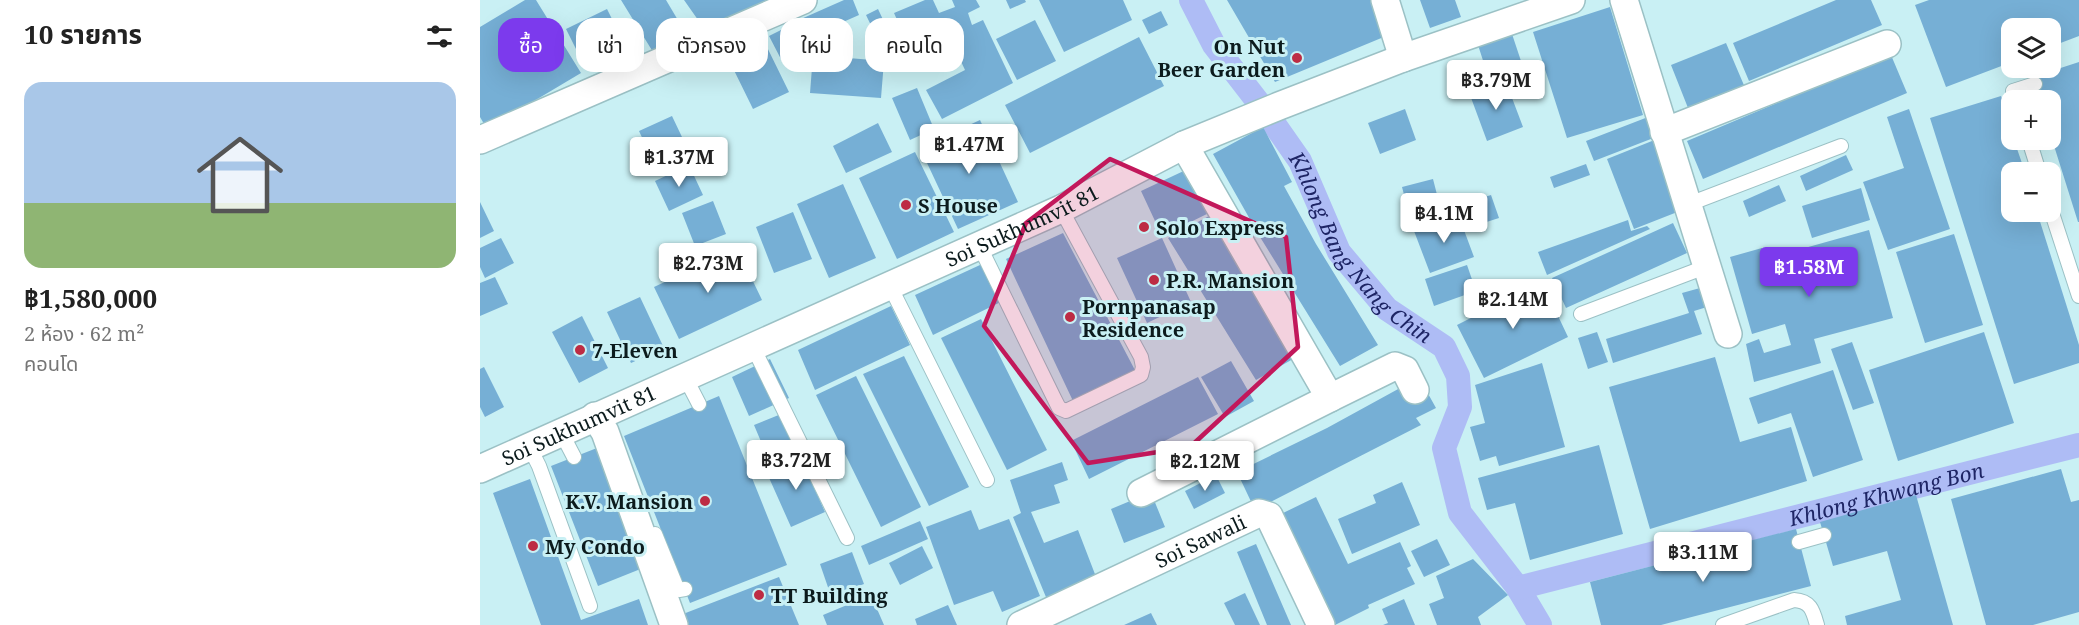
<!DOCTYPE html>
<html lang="th">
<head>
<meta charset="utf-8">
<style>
	:root { --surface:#fff; --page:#f6f6f6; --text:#222; --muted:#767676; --accent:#7c3aed }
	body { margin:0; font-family:"Noto Serif","Noto Sans Thai",serif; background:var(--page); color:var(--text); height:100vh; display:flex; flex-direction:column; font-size:22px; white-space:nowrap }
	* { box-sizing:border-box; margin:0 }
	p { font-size:20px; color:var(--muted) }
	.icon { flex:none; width:33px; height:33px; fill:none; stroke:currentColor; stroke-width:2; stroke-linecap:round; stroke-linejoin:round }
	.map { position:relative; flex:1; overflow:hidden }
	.details { display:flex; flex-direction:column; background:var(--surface); width:480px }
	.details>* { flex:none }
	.top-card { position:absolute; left:18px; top:18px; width:570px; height:54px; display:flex; gap:12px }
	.tools { position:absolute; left:1521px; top:18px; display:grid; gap:12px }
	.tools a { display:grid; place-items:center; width:60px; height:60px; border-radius:12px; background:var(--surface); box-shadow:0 6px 24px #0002; font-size:30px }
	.price { position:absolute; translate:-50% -51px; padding:0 14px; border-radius:6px; background:#fff; color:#222; font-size:20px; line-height:39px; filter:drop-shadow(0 2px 3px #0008) }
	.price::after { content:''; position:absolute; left:50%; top:36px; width:18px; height:14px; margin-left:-9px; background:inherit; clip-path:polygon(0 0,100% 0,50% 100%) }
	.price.on { background:var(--accent); color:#fff }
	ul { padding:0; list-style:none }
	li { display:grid; align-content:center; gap:12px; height:318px; padding:0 24px }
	li span { display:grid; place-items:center; height:186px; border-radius:18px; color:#555 }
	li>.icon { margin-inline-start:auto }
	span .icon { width:108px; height:108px; fill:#fffc; stroke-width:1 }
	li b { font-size:26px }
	h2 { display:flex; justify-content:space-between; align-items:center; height:72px; padding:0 24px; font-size:26px }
	.chip { padding:0 21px; border-radius:18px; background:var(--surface); box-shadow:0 6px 24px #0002; font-size:21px; line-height:54px }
	.chip.on { background:var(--accent); color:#fff }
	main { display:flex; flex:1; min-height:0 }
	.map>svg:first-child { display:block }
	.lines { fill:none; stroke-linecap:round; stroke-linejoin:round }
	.canal { stroke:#aebcf5; stroke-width:24 }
	.building { fill:#76afd5 }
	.lane-casing { stroke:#9bc1c5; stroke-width:16 }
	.street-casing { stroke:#9bc1c5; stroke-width:30 }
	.lane { stroke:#fff; stroke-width:14 }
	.street { stroke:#fff; stroke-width:27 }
	.marked { fill:#c2185b; fill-opacity:0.2; stroke:#c2185b; stroke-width:4.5; stroke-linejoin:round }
	.poi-dot { fill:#bd2c44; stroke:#c9f0f4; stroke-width:2 }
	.labels { text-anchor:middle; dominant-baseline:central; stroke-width:6; stroke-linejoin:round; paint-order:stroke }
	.poi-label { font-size:20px; font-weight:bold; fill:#0c1b1d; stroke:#c9f0f4; text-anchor:start }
	.street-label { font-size:20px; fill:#0c1b1d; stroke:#c9f0f4 }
	.water-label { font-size:21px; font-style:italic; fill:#1e2565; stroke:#c9f0f4 }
</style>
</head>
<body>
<main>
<section class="details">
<h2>10 รายการ<svg class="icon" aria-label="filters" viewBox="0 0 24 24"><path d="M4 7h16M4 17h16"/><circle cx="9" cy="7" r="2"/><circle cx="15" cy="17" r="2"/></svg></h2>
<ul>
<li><span style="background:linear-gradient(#a9c7e8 65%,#8fb573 0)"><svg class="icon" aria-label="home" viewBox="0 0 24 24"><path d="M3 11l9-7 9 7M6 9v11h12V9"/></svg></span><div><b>฿1,580,000</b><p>2 ห้อง · 62 m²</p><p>คอนโด</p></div></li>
</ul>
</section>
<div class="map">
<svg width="1599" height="625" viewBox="0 0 1599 625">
	<rect width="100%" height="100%" fill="#c9f0f4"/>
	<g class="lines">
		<g class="canal">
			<path id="s1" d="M711,0L734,45L785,111L820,161L859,252L907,309L964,347L978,376L980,407L964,448L980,513L1038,588L1060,625"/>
			<path id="s2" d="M1038,588L1599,445"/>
		</g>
	</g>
	<path class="building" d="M45,0H56L101,73L7,129L0,117V27Z
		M141,0H186L205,32L173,52Z
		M204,0H285L287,4L223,27Z
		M364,0H373L379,15L329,37L321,19Z
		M445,0H453L459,13L475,7L472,0H496L500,7L488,13L492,25L503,20L533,83L462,119L446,90L485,70L477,53L439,69L414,13Z
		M526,0H545L546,2L530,9Z
		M559,0H643L652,20L584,52Z
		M747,0H897L911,34L795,82Z
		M940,0H975L981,17L950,28Z
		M1356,0H1391L1402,25L1269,81L1253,43Z
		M1449,0H1599V36L1570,47V28H1532V62L1466,87L1435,5Z
		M1130,7L1163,115L1087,138L1053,32Z
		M127,9L144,43L103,63L86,29Z
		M398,9L415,45L403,50L386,15Z
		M681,11L688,25L669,34L662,20Z
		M555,20L576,61L537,80L516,39Z
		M305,28L319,56L303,63L289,36Z
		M1032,34L1043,67L1009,79L998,45Z
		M659,37L684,86L550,153L525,105Z
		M283,39L309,92L273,109L247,56Z
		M1246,43L1266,90L1210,113L1191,65Z
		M333,55L404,61L401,98L330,93Z
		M1411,55L1427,93L1223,179L1207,141Z
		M1599,62V222H1598L1570,133V100H1560L1553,77Z
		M1026,82L1043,127L1007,141L990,95Z
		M437,88L454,129L430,140L412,98Z
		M1521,96L1532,130V140H1534L1545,172H1532V212H1557L1599,345V363L1534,384L1450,118Z
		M925,109L936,140L900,154L888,123Z
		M1429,109L1470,229L1408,250L1383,182L1424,168L1407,117Z
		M192,116L211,156L178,172L159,131Z
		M1168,117L1176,137L1114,161L1106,141Z
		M500,120L538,202L478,229L440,148Z
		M398,123L412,152L366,173L353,146Z
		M783,127L812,182L804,186L836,244L898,345L860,366L780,237L733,154Z
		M1177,139L1205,209L1154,229L1127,159Z
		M435,152L474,232L417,259L379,178Z
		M1366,155L1373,170L1326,191L1320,176Z
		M1106,164L1110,175L1074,188L1070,177Z
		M209,165L223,195L189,211L175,181Z
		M710,168L731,212L682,236L661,191Z
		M953,179L963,218L932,225L922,187Z
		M363,184L396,258L349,278L317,204Z
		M1299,185L1306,201L1269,217L1263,201Z
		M1381,188L1390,220L1332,238L1322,206Z
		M1011,195L1019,218L994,226L986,203Z
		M233,201L246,234L215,246L202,213Z
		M0,202L14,231L0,238Z
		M313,212L332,259L294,273L276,227Z
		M978,214L994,257L950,273L934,231Z
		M729,216L763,276L813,359L776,380L688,238Z
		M1148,220L1151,231L1167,226L1170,229L1067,275L1058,252Z
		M1193,223L1207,253L1086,308L1072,278Z
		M1389,230L1413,318L1334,339L1341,363L1274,382L1266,344L1279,339L1284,353L1311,345L1305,324L1272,334L1250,257L1282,248L1286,259Z
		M583,233L657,374L593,401L526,259Z
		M1474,234L1503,325L1445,343L1416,252Z
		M21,238L34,263L5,278L0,267V248Z
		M682,238L711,302L667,323L637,258Z
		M257,248L282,300L199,339L174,287Z
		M513,259L531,297L453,335L435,295Z
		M987,265L996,291L954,306L945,279Z
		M15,277L28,304L0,316V283Z
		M1062,282L1088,337L1004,378L977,325Z
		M1220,288L1227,307L1214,311L1222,334L1133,363L1126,339L1209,313L1202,293Z
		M160,297L184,348L151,363L127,312Z
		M411,306L430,345L335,390L318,350Z
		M102,316L128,368L99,383L72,332Z
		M501,319L567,450L527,470L461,338Z
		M1117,332L1128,362L1108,369L1098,338Z
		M1504,332L1534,423L1418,461L1389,370Z
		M1372,342L1394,403L1373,410L1351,349Z
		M424,356L489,487L449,506L383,374Z
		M1235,357L1260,442L1311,427L1327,481L1170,529L1129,387Z
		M290,359L309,398L269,416L252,377Z
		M751,361L774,401L745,417L721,377Z
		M1062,363L1085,447L1019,466L1016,456L1000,461L990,427L1005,423L995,385Z
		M4,367L24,407L5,417L0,407V369Z
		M1353,370L1383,460L1333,477L1311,413L1278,424L1269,398Z
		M376,376L441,507L401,527L336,395Z
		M718,377L738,414L609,479L591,441Z
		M920,388L926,400L946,390L956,408L936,418L941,425L775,510L757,472L847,428Z
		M239,396L307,565L210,603L144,436Z
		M311,410L322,436L285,451L274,425Z
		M1119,445L1143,534L1050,560L1035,503L1007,510L998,478Z
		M117,448L163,568L118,586L71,466Z
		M320,456L345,512L311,527L286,471Z
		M582,462L588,480L574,485L580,503L551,512L564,543L598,530L618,582L568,602L533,517L541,513L530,480Z
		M1581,469L1591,502L1599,500V612L1553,625H1506L1471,499Z
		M736,475L745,493L714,509L705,491Z
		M50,479L101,620L159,599L168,625H61L13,493Z
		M922,482L940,525L872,554L858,519L896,503L893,495Z
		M1436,495L1473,625H1367L1365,616L1421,600L1407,551L1353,566L1340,522Z
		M836,497L868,564L920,542L931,566L927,568L935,584L888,605L889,608L855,625L801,514Z
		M655,499L657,506L674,500L685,527L644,543L631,509Z
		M491,510L499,530L529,519L560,596L522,612L513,591L474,605L446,527Z
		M440,521L448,539L389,565L381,546Z
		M1316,529L1331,586L1181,625H1121L1110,582Z
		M957,539L970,565L944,577L931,551Z
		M776,544L811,625H787L757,552Z
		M442,546L453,568L420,585L409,563Z
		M372,552L384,584L351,596L340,564Z
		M993,559L1028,595L998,617L1001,625H957L949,604L964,598L956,576Z
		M299,577L319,625H207L203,614Z
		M765,593L780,625H755L744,603Z
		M391,595L404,625H347L343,615Z
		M924,599L935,625H903L908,623L902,609Z
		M468,605L477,625H437L435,619Z
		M671,613L677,625H644Z"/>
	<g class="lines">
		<defs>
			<path id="lane" d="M1536,100L1533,91L1555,84
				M1549,140L1559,172
				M1209,204L1361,146
				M1570,207L1599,296
				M499,245L574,398L579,408L586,411L661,375L663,367L661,357L581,209
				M410,286L507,480
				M1101,314L1228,266
				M273,347L367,538
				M205,377L219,404
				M81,432L94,457
				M49,446L59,466L110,606
				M175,534L197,588L199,590L205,589
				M1319,542L1344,535
				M1243,625L1314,600C1331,601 1333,611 1337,625"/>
			<g id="street">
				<path d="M905,0L923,58"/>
				<path d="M1144,0L1248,334"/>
				<path d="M1184,132L1407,44"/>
				<path d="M0,140L323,0"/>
				<path d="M850,398L915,366L925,370L935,390"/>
				<path d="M115,416L125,432L194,625"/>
				<path id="s3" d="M0,469L581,209L704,145L799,106L923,58L1091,0"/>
				<path d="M661,493L850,398L704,145"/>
				<path id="s4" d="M541,625L779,513L789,516L841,625"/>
			</g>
		</defs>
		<use href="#lane" class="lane-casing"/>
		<use href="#street" class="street-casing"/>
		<use href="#lane" class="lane"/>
		<use href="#street" class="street"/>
	</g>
	<path class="marked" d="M630,159L806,237L818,347L710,447L608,463L504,326L546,223Z"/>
	<g class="poi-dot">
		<circle cx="817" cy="58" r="6"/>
		<circle cx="426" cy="205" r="6"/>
		<circle cx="664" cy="227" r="6"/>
		<circle cx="674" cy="280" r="6"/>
		<circle cx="590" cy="317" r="6"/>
		<circle cx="100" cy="350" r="6"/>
		<circle cx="225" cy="501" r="6"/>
		<circle cx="53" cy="546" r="6"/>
		<circle cx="279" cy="595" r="6"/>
	</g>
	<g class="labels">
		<g class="poi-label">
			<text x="805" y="46" text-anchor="end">On Nut<tspan x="805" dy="23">Beer Garden</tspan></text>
			<text x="438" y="205">S House</text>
			<text x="676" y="227">Solo Express</text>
			<text x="686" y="280">P.R. Mansion</text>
			<text x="602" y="306">Pornpanasap<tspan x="602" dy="23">Residence</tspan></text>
			<text x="112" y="350">7-Eleven</text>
			<text x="213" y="501" text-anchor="end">K.V. Mansion</text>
			<text x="65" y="546">My Condo</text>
			<text x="291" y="595">TT Building</text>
		</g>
		<g class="street-label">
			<text stroke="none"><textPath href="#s3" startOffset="594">Soi Sukhumvit 81</textPath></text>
			<text stroke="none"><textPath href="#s3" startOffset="108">Soi Sukhumvit 81</textPath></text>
			<text stroke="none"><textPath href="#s4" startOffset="198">Soi Sawali</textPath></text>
		</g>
		<g class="water-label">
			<text stroke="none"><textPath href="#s1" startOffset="303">Khlong Bang Nang Chin</textPath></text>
			<text stroke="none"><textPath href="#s2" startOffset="380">Khlong Khwang Bon</textPath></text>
		</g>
	</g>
</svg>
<div class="tools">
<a><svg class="icon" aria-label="layers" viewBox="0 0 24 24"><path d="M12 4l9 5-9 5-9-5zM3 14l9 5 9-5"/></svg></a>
<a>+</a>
<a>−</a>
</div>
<b class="price" style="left:1016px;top:111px">฿3.79M</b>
<b class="price" style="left:489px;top:175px">฿1.47M</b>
<b class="price" style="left:199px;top:188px">฿1.37M</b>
<b class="price" style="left:964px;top:244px">฿4.1M</b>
<b class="price" style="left:228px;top:294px">฿2.73M</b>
<b class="price on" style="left:1329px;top:298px">฿1.58M</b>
<b class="price" style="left:1033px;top:330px">฿2.14M</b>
<b class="price" style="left:316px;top:491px">฿3.72M</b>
<b class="price" style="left:725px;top:492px">฿2.12M</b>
<b class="price" style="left:1223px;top:583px">฿3.11M</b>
<div class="top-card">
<a class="chip on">ซื้อ</a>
<a class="chip">เช่า</a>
<a class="chip">ตัวกรอง</a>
<a class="chip">ใหม่</a>
<a class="chip">คอนโด</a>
</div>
</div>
</main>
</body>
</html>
